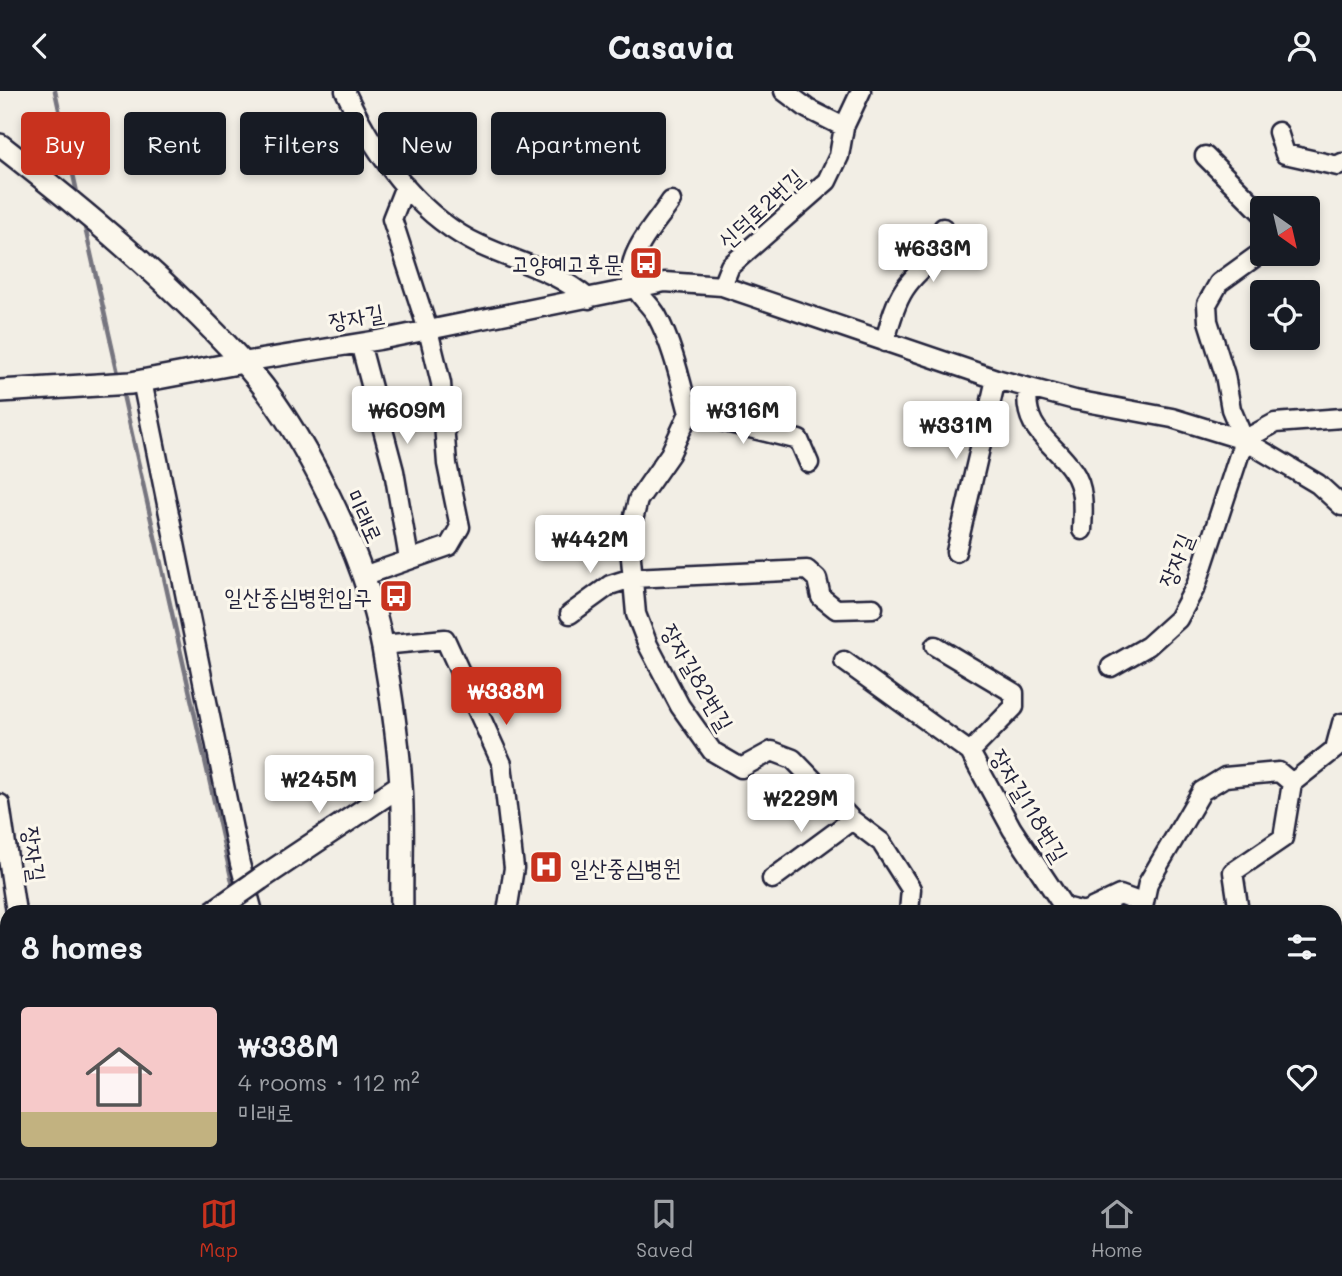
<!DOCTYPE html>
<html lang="en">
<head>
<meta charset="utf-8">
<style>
	:root { --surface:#171b24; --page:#242831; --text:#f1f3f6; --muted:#9ea1a6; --line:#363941; --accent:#c8321e }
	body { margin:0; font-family:Mali,"Poor Story",sans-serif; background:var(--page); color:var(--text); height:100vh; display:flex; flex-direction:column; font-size:26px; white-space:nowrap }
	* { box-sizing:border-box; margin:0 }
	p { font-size:23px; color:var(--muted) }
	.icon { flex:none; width:38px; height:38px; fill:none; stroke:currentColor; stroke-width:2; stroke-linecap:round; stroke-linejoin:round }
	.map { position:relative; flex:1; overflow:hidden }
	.side { position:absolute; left:0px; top:814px; width:1342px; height:275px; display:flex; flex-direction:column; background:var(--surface); border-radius:21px 21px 0 0; box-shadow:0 4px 10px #0003 }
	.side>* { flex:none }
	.banner { position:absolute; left:21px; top:21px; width:700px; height:63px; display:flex; gap:14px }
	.needle { width:46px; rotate:146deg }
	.buttons { position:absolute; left:1250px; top:105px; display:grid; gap:14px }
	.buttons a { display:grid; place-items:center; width:70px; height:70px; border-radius:7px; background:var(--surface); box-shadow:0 4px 10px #0003; font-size:35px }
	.price { position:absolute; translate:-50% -60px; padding:0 16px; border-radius:7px; background:#fff; color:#222; font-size:23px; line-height:46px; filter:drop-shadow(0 2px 4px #0008) }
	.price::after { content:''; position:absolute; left:50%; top:42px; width:21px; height:16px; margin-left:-10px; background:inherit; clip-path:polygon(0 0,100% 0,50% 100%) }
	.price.on { background:var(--accent); color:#fff }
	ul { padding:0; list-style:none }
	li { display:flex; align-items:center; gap:21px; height:175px; padding:0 21px }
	li span { display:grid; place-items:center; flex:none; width:196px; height:140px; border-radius:7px; color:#555 }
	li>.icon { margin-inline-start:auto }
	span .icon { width:84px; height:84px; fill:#fffc; stroke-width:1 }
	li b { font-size:30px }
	h2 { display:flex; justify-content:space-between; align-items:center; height:84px; padding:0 21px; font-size:30px }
	.chip { padding:0 24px; border-radius:7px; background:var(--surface); box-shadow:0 4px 10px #0003; font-size:24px; line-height:63px }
	.chip.on { background:var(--accent); color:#fff }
	header { display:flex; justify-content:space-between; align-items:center; height:91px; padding:0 21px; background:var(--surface); font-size:32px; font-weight:700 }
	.tabs { display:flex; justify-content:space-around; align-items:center; height:98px; border-top:2px solid var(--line); background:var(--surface); font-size:19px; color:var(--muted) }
	.tabs a { display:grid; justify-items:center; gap:4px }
	.tabs .on { color:var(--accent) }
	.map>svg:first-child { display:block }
	.green { fill:#d4d1cc; stroke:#7b7a84; stroke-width:2 }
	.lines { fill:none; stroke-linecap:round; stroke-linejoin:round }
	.stream { stroke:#76747f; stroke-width:4.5 }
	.minor-tunnel { stroke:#c8c5c3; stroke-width:18; stroke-dasharray:18 9; stroke-linecap:butt }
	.minor-casing { stroke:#22223b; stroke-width:23 }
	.tertiary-casing { stroke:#22223b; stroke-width:26 }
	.minor { stroke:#fbf7ec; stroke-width:18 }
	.tertiary { stroke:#fbf7ec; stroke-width:21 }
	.tertiary-bridge-casing { stroke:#22223b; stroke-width:26; stroke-linecap:butt }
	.tertiary-bridge { stroke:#fbf7ec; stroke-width:21 }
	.labels { text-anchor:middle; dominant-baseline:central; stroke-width:6; stroke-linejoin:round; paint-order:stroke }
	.street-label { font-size:23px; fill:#22223b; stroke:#fbf7ec }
	.poi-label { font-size:23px; fill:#22223b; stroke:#fbf7ec; text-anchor:end }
</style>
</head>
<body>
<header><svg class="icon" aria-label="back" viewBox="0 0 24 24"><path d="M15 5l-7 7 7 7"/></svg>Casavia<svg class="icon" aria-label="person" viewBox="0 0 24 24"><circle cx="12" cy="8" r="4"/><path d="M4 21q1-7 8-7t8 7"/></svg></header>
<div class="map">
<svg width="1342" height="1087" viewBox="0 0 1342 1087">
	<rect width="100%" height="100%" fill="#f2eee5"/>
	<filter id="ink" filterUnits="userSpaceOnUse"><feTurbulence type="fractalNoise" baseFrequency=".0143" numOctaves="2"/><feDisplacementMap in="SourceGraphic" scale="14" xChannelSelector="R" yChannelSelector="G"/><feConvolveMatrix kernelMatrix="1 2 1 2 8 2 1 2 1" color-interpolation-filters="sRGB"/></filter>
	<g filter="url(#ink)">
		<path class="green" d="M1342,1025V1087H702L701,1082H1335V1026Z
			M53,1082H226L209,1087H55Z"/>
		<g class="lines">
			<path class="stream" d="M55,0L78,106
				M84,132L119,287
				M122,299L234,799
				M301,1082L302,1087"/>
			<path class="minor-tunnel" d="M1,911L7,937"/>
			<defs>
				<path id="minor" d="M345,0C374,62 416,124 480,154C521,173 553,178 589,208
					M784,0L808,18L844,36
					M1278,41L1285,63L1338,75L1342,72
					M1205,65L1262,122
					M671,110C658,130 634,154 631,179C629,199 648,209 657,225C673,255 680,289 689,322L670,363L638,409L629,445L636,523L648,554L680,615L712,660L741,677L772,660L793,668L852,729L881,751L911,798L909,821
					M722,195L730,175L827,90L839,65L844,36L861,0
					M885,251C897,201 905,191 944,159L943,137
					M360,252L394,380L409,468
					M243,271L379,249L665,191L722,195L996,288L1075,309L1172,327L1244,349L1318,393L1342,415
					M142,290L240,773L253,821
					M1028,297C1022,340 1053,350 1073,380C1085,397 1083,419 1082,439
					M689,322L799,349L809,372
					M1244,349L1275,332L1342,327
					M956,461L996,288
					M363,485L449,455L460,436L447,373L441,292L428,239L392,128L405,95
					M570,523L610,494L632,487L807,479L817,488L821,506L836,518L873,517
					M382,554L445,548L502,673L514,777L507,821
					M935,555L1014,602V616L970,661
					M844,570L970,661L1012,738L1064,816L1084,821L1120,804L1142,812
					M1111,576L1148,555L1178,528L1196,495L1244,349L1231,318L1225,284L1208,230L1207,213L1219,192L1262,161
					M0,713L16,821
					M772,788L852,729
					M1142,821L1148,792L1202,700L1225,686L1279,681L1292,692
					M1239,821L1233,781L1283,747L1292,692L1335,658L1342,632
					M0,899L7,876
					M44,1082L45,1087
					M314,1082L315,1087
					M667,1082L668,1087
					M235,1087L252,1082
					M1046,1087L1048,1082"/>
				<path id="tertiary" d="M0,54C85,120 168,189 241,269C303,336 366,467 383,557C391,602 398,648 401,693C404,736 401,778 402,821
					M0,300L131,292L243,271
					M260,788L401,694
					M0,969L7,964
					M0,1071L4,1087
					M450,1082L452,1087"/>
			</defs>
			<use href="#minor" class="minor-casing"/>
			<use href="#tertiary" class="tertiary-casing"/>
			<use href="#minor" class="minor"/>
			<use href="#tertiary" class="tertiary"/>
			<defs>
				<path id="tertiary-bridge" d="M213,821L260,788"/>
			</defs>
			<use href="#tertiary-bridge" class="tertiary-bridge-casing"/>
			<use href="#tertiary-bridge" class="tertiary-bridge"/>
		</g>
	</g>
	<defs>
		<symbol id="bus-square" viewBox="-11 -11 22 22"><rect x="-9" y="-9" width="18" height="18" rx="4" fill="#c8321e" stroke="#fbf7ec"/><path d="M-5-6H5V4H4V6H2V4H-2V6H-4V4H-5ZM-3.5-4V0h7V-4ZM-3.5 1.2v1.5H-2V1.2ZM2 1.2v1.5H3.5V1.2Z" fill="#fff"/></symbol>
		<symbol id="hospital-square" viewBox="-11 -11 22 22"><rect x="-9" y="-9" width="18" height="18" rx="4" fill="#c8321e" stroke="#fbf7ec"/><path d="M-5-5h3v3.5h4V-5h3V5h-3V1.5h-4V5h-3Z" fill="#fff"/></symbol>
	</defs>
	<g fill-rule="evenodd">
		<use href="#bus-square" x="627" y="153" width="38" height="38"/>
		<use href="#bus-square" x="377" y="486" width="38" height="38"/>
		<use href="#hospital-square" x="527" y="757" width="38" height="38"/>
	</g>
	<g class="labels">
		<g class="street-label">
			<text transform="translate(760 117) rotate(-42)">신덕로2번길</text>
			<text transform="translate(356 225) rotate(-10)">장자길</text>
			<text transform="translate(365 425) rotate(65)">미래로</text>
			<text transform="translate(1175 469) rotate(-68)">장자길</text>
			<text transform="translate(698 586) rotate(60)">장자길82번길</text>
			<text transform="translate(1030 714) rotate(59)">장자길118번길</text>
			<text transform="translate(35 763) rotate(83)">장자길</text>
		</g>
		<g class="poi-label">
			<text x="622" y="172">고양예고후문</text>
			<text x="372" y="505">일산중심병원입구</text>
			<text x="570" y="776" text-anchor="start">일산중심병원</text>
		</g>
	</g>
</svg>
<div class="buttons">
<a><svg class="needle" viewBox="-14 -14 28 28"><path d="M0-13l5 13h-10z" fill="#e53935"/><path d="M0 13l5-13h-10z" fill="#9ea1a6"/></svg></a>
<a><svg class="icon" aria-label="locate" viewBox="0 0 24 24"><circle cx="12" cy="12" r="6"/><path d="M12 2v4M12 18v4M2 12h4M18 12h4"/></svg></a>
</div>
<b class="price" style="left:933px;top:193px">₩633M</b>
<b class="price" style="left:407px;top:355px">₩609M</b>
<b class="price" style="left:743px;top:355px">₩316M</b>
<b class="price" style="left:956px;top:370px">₩331M</b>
<b class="price" style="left:590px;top:484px">₩442M</b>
<b class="price on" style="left:506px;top:636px">₩338M</b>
<b class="price" style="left:319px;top:724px">₩245M</b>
<b class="price" style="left:801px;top:743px">₩229M</b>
<div class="banner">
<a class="chip on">Buy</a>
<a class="chip">Rent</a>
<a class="chip">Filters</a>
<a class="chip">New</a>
<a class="chip">Apartment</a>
</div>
<section class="side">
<h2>8 homes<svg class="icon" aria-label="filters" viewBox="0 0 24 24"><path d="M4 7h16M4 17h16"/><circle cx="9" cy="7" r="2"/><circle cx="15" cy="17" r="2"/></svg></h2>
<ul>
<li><span style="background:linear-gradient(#f6c9c9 75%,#c2b280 0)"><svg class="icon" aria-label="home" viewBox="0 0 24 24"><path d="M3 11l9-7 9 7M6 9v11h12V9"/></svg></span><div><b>₩338M</b><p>4 rooms · 112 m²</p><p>미래로</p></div><svg class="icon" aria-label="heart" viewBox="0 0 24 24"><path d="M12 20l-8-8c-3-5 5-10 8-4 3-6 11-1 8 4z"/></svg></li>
</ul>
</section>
</div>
<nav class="tabs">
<a class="on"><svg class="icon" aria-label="map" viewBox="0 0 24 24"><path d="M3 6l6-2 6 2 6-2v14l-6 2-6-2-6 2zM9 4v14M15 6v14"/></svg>Map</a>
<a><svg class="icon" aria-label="saved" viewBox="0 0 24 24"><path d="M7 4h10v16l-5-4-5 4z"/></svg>Saved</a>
<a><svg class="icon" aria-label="home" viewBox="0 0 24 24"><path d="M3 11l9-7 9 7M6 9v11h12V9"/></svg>Home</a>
</nav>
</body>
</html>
